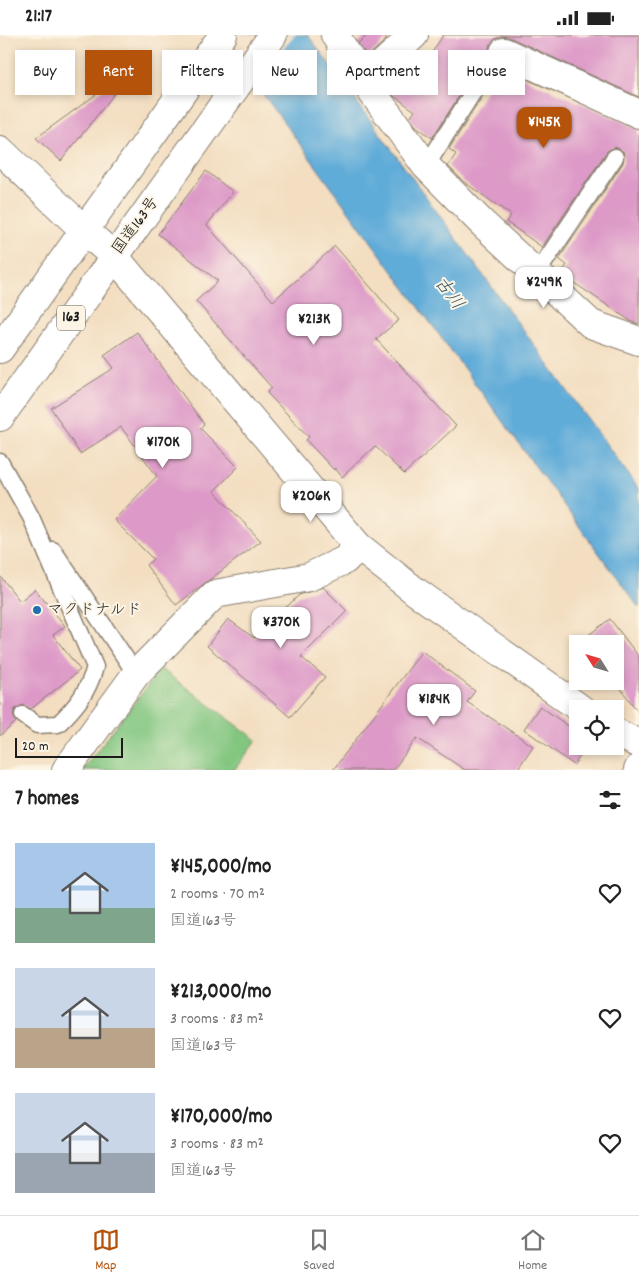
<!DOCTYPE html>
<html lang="en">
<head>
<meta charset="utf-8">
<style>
	:root { --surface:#fff; --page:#f6f6f6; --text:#222; --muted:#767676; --line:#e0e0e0; --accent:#b45309 }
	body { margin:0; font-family:Dekko,"Klee One",sans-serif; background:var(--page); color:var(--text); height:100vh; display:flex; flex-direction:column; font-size:19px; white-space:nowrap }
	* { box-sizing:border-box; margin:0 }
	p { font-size:16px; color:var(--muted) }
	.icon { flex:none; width:28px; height:28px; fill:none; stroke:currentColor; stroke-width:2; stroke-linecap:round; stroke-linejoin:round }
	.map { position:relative; height:735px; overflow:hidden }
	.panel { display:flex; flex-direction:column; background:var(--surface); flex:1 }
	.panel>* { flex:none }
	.guide { position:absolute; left:15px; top:15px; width:610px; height:45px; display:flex; gap:10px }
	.needle { width:32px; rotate:307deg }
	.buttons { position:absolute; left:569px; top:600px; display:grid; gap:10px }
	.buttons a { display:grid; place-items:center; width:55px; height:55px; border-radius:0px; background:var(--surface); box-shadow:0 2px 8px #0003; font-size:25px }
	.scale { position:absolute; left:15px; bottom:12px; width:108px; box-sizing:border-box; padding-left:5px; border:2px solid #1c1c1c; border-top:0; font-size:14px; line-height:18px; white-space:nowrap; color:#1c1c1c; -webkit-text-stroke:4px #fcf5e5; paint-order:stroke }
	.price { position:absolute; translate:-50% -42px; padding:0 11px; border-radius:10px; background:#fff; color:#222; font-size:16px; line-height:32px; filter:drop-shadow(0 1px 2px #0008) }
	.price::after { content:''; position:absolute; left:50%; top:30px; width:15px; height:11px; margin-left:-8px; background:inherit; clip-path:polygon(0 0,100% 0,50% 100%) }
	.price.on { background:var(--accent); color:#fff }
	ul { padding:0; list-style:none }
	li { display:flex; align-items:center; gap:15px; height:125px; padding:0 15px }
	li span { display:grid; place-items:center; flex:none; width:140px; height:100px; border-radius:0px; color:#555 }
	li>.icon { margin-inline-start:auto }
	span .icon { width:60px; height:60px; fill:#fffc; stroke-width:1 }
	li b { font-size:21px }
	h2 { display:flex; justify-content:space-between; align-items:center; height:60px; padding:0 15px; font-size:21px }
	.chip { padding:0 18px; border-radius:0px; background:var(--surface); box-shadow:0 2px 8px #0003; font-size:18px; line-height:45px }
	.chip.on { background:var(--accent); color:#fff }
	.status { display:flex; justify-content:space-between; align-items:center; height:35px; padding:0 25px; background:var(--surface); direction:ltr }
	.status svg { height:14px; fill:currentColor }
	.tabs { display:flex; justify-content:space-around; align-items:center; height:70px; border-top:1px solid var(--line); background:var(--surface); font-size:14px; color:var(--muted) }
	.tabs a { display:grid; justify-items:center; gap:2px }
	.tabs .on { color:var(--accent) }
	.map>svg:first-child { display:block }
	.green { fill:#82c680; stroke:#4f714e }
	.water { fill:#60acd9; stroke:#3e647a }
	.pier { fill:#f3dec1 }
	.building { fill:#dd9ac8 }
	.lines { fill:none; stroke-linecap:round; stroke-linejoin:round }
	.service-casing { stroke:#887d6e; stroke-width:19 }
	.minor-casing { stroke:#887d6e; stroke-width:30 }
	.tertiary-casing { stroke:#887d6e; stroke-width:30 }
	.trunk-casing { stroke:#887d6e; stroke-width:30 }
	.service { stroke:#fff; stroke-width:16 }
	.minor { stroke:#fff; stroke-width:28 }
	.tertiary { stroke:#fff; stroke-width:28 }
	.trunk { stroke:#fff; stroke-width:28 }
	.poi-dot { fill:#1f6fb2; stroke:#fcf5e5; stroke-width:2 }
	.labels { text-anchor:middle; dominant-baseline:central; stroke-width:4; stroke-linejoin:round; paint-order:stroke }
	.shield { fill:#fcf5e5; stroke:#5f5d58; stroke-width:1 }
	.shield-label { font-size:15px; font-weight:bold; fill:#1c1c1c }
	.street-label { font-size:16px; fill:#1c1c1c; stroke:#fcf5e5 }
	.poi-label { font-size:16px; fill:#1c1c1c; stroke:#fcf5e5; text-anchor:start }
	.water-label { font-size:18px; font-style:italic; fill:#375668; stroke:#fcf5e5 }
</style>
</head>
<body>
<div class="status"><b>21:17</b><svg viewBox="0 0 49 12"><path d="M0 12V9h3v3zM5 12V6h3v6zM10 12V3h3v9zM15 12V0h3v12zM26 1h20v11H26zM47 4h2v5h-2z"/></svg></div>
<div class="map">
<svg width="639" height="735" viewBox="0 0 639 735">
	<rect width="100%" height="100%" fill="#fcf5e5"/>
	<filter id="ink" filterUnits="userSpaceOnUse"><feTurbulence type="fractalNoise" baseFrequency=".02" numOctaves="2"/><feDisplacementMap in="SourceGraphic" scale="10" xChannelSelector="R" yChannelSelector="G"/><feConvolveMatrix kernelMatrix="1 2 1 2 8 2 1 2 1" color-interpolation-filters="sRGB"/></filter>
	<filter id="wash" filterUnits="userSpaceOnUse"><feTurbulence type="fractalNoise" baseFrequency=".0096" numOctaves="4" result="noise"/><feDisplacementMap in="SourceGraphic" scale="20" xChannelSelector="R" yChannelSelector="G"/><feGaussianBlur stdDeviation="1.12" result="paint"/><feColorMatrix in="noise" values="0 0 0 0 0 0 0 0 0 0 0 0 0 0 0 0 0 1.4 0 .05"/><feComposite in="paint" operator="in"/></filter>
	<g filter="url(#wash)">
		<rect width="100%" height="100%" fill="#f3dec1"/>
		<path class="green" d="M161,634L257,705L234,735H82Z"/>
		<path class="water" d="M220,0H308L639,454V573Z"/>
		<path class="pier" d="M217,0H294L255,51Z"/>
		<g id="blocks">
			<path class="building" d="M368,0H384L387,4L367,22L358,8Z
				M443,0H639V62L511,3L503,1L495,4L490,10L488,18L491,26L497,31L639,94V289L632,287L561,239L567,230L559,224L623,128L624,117L615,112L607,116L542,212L506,187L511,180L464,147L448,131L456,119L449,114L493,45L494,40L490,32L484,30L476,35L432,103L416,91L410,83L415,76L394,61L385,48L411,24L423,32Z
				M112,48L118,54L61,126L36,103Z
				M206,136L233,157L207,190L273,266L335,211L399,285L376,304L456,391L404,439L375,411L342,442L335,433L334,435L306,405L309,402L267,358L272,353L196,266L218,246L158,199Z
				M137,297L204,389L200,393L238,432L214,456L261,506L176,570L146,530L153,524L114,485L157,441L121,392L80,419L51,373L114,333L104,320Z
				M0,541L20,566L35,554L65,591L53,600L80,635L31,674L23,670L15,674L13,680L16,687L0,701Z
				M323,552L347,576L301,622L325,642L290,682L207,611L228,584L254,603L299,560Z
				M610,584L639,622V678L615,646V609H587L583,604Z
				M422,616L475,656L467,667L533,711L517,735H465L417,703L393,735H333Z
				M540,671L578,698V711H587L574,730L524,694Z"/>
		</g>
	</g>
	<g filter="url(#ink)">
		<use href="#blocks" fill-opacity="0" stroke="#887d6e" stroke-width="1"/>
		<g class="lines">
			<defs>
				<path id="service" d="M426,131L484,40
					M537,238L615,122
					M0,427L31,482L95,632C88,657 76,672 58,689L37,690L23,680
					M53,515L136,639"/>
				<path id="minor" d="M335,0L364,46L426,131L481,187L591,289L639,306
					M504,17L639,79
					M364,46L414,0
					M66,735L136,639L215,559L309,542L345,525L358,511
					M638,735L639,733"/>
				<path id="tertiary" d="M0,115L84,195L114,221L358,511L415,556L581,674
					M615,697L639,709"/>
				<path id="trunk" d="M0,314L223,0
					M0,382L273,0"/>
			</defs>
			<use href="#service" class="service-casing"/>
			<use href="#minor" class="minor-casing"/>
			<use href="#tertiary" class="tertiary-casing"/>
			<use href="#trunk" class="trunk-casing"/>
			<use href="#service" class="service"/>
			<use href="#minor" class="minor"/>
			<use href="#tertiary" class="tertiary"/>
			<use href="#trunk" class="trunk"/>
		</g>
	</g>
	<circle class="poi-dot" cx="37" cy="575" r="5"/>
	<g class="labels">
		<rect class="shield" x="57" y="270.5" width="28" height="25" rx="4"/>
		<g class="shield-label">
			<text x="71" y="283">163</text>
		</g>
		<g class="street-label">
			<text transform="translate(136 191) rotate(-54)">国道163号</text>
		</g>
		<g class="poi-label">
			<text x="47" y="575">マクドナルド</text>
		</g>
		<g class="water-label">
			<text transform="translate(448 259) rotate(54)">古川</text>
		</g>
	</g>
</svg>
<div class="buttons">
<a><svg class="needle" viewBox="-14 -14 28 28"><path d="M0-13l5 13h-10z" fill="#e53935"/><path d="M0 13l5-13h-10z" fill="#767676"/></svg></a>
<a><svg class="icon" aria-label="locate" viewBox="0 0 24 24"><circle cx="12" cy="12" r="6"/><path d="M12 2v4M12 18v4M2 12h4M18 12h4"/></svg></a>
</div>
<div class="scale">20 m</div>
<b class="price on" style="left:544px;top:114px">¥145K</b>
<b class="price" style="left:544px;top:274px">¥249K</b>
<b class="price" style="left:314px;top:311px">¥213K</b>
<b class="price" style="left:163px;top:434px">¥170K</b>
<b class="price" style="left:311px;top:488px">¥206K</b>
<b class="price" style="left:281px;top:614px">¥370K</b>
<b class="price" style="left:434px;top:691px">¥184K</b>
<div class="guide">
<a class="chip">Buy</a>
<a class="chip on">Rent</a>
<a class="chip">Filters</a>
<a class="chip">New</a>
<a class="chip">Apartment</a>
<a class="chip">House</a>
</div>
</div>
<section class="panel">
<h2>7 homes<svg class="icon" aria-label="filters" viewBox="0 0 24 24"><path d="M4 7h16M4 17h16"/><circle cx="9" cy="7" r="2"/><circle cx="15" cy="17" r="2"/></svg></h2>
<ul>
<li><span style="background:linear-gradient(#a9c7e8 65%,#7fa58c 0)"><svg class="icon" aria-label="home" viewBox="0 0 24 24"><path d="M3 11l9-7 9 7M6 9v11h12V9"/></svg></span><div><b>¥145,000/mo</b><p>2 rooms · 70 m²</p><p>国道163号</p></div><svg class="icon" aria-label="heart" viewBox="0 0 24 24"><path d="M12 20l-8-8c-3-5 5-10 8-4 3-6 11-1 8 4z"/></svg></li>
<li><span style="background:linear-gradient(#c9d6e8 60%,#b9a48a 0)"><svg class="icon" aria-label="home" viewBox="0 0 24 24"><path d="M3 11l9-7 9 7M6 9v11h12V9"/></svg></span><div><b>¥213,000/mo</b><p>3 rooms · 83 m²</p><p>国道163号</p></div><svg class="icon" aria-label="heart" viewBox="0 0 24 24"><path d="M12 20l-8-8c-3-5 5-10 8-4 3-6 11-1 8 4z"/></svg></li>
<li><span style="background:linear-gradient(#c9d6e8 60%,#9aa5b1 0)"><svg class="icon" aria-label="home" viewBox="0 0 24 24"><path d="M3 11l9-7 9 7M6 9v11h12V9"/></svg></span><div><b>¥170,000/mo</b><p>3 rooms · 83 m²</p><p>国道163号</p></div><svg class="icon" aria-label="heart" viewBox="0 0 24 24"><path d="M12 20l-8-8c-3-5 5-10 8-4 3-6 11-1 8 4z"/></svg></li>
</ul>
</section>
<nav class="tabs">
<a class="on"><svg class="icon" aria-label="map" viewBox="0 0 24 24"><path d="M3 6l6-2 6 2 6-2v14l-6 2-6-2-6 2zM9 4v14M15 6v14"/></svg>Map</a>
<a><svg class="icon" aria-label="saved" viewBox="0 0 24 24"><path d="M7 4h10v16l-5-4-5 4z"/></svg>Saved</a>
<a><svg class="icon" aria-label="home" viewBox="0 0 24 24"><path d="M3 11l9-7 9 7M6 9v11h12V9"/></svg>Home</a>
</nav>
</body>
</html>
